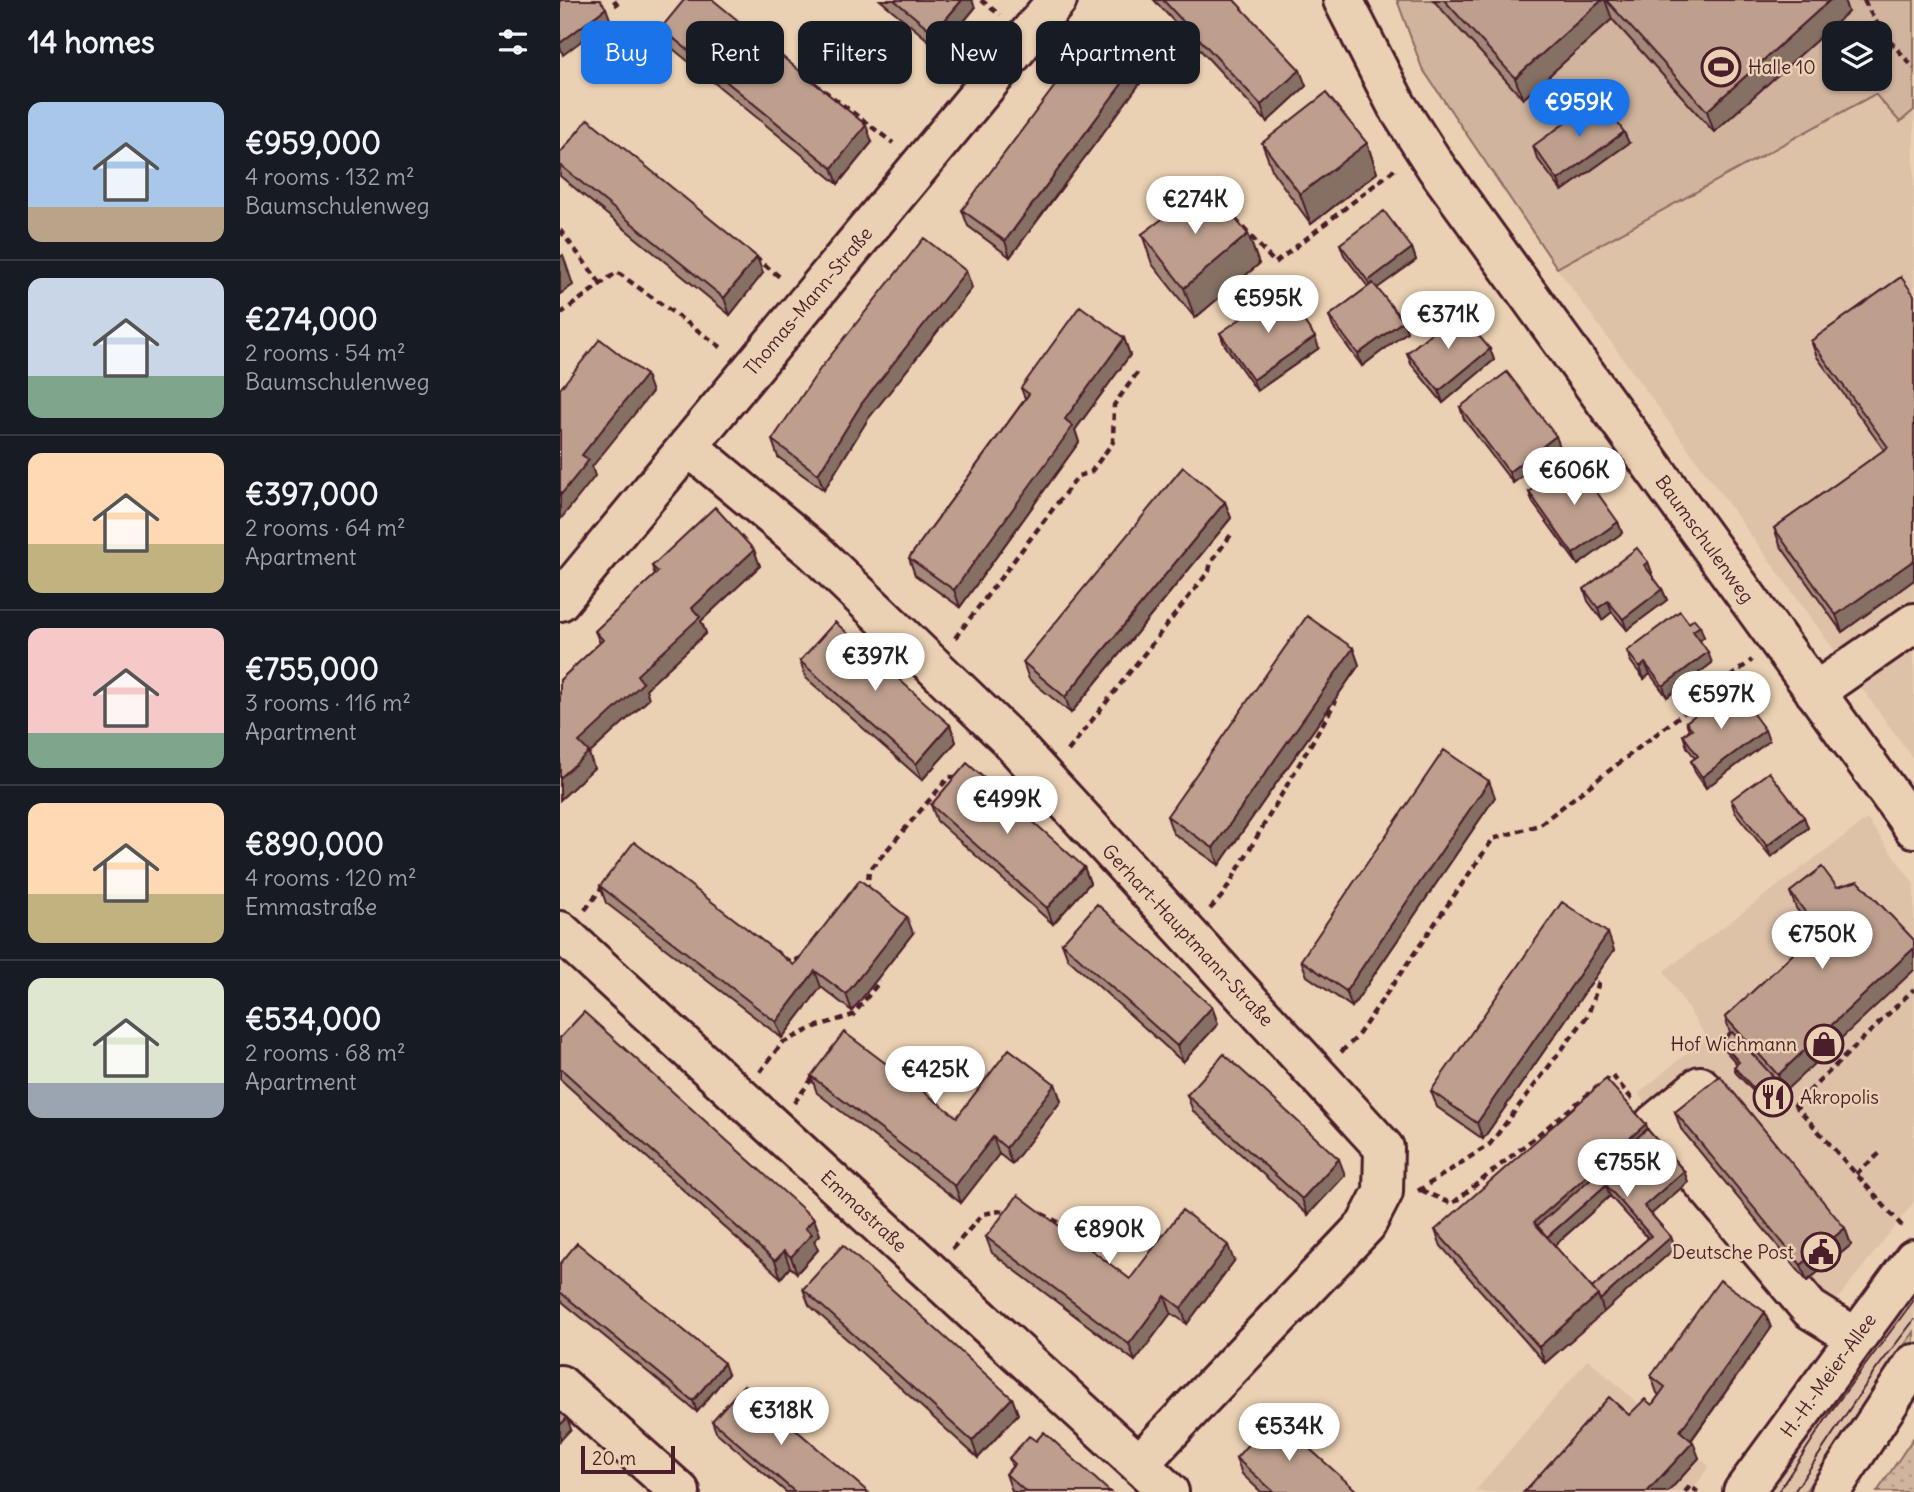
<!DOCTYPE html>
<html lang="en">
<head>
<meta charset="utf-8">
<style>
	:root { --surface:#171b24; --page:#242831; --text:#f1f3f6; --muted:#9ea1a6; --line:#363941; --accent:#1a73e8 }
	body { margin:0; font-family:Delius,sans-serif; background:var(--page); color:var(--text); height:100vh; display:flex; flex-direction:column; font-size:26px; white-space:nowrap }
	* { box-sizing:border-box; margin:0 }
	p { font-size:23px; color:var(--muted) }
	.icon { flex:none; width:38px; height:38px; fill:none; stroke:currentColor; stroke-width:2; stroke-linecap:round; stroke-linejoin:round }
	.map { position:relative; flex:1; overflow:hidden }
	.side { display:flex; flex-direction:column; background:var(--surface); width:560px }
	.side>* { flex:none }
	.top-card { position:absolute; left:21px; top:21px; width:665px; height:63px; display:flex; gap:14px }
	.buttons { position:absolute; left:1262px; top:21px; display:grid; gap:14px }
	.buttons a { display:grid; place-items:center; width:70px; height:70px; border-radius:14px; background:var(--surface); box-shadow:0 2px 5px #0004; font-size:35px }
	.scale { position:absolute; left:21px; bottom:18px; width:94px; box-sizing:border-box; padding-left:7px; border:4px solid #4a1f2b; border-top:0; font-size:19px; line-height:24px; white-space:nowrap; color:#4a1f2b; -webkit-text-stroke:5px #ebd1b3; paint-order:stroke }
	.price { position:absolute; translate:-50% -60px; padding:0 16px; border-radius:24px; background:#fff; color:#222; font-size:23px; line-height:46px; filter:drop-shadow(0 2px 4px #0008) }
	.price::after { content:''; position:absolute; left:50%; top:42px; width:21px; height:16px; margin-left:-10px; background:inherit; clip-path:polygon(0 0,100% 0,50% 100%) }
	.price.current { background:var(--accent); color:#fff }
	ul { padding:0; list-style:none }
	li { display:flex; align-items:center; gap:21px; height:175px; padding:0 28px }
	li+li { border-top:2px solid var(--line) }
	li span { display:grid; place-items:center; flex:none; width:196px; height:140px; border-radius:14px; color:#555 }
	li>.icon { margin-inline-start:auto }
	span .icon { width:84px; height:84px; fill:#fffc; stroke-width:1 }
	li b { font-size:30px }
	h2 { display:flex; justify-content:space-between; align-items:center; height:84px; padding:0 28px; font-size:30px }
	.pill { padding:0 24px; border-radius:14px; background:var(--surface); box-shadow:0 2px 5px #0004; font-size:24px; line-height:63px }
	.pill.current { background:var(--accent); color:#fff }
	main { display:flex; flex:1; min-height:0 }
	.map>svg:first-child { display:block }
	.built { fill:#dec2a8 }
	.grass { fill:#d0b49d; stroke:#8d6a64; stroke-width:2; fill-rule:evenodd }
	.park { fill:url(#park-dots); stroke:#8d6a64; stroke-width:2 }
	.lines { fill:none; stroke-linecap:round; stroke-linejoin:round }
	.minor-casing { stroke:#4a1f2b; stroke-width:44 }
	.path { stroke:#4a1f2b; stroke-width:4.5; stroke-dasharray:7 5; stroke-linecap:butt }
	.minor { stroke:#ebd1b3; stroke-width:38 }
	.tram { stroke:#4a1f2b; stroke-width:2 }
	.wall { fill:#a38979; stroke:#4a1f2b; stroke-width:2; fill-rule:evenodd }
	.shaded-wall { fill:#856f63; stroke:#4a1f2b; stroke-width:2 }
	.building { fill:#be9f8d; stroke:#4a1f2b; stroke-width:2 }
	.labels { text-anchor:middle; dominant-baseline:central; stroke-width:5; stroke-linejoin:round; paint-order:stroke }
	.poi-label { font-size:19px; fill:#4a1f2b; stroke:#ebd1b3; text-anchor:start }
	.street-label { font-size:19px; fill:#4a1f2b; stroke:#ebd1b3 }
</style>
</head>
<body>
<main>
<section class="side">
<h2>14 homes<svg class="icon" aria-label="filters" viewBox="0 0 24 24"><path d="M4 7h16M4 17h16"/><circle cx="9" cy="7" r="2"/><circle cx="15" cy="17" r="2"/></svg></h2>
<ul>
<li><span style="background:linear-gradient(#a9c7e8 75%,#b9a48a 0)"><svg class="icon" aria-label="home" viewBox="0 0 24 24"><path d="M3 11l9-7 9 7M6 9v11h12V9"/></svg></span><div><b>€959,000</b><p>4 rooms · 132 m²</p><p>Baumschulenweg</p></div></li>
<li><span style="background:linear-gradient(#c9d6e8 70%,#7fa58c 0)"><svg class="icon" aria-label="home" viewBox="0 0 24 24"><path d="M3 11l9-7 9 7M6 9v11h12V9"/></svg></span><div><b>€274,000</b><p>2 rooms · 54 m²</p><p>Baumschulenweg</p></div></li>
<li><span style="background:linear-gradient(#ffd9b3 65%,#c2b280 0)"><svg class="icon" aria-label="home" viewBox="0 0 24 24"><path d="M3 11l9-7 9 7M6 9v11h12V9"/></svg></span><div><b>€397,000</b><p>2 rooms · 64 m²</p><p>Apartment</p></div></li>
<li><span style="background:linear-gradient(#f6c9c9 75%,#7fa58c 0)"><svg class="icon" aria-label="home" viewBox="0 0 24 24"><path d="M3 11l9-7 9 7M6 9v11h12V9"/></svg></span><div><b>€755,000</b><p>3 rooms · 116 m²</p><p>Apartment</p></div></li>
<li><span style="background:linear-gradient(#ffd9b3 65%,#c2b280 0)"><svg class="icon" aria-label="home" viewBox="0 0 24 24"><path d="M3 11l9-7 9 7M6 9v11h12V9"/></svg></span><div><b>€890,000</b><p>4 rooms · 120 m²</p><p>Emmastraße</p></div></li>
<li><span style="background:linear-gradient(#dfe7d0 75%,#9aa5b1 0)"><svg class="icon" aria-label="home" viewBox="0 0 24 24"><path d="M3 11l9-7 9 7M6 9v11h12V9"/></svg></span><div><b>€534,000</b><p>2 rooms · 68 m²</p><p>Apartment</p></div></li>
</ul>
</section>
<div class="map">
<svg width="1354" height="1492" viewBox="0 0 1354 1492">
	<defs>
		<pattern id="park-dots" width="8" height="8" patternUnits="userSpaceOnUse" patternTransform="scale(1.75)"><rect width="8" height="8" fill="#d0b49d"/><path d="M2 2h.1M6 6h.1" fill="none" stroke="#b49a87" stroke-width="1.8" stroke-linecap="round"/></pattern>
	</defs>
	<rect width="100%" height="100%" fill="#ebd1b3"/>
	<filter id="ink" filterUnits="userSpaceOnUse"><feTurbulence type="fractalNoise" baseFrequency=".0143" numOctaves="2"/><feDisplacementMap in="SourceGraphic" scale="14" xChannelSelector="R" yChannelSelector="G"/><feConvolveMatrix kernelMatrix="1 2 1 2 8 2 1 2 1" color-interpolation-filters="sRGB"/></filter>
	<g filter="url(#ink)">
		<path class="built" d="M1315,94L1340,122L1354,110V760L997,268Z
			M1307,819L1354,884V1202L1265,1315L1078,1094L1146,1037L1104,971Z
			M1354,1287V1332L1322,1375L1245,1492H1208Z
			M1028,1359L1149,1466L1132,1492H914Z"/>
		<path class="grass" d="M837,0H1354V110L1340,122L1315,94L997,268L862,68ZM1274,33H1320V79H1274Z
			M1354,1332V1344L1257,1492H1245L1322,1375Z"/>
		<path class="park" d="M1354,1437V1492H1317Z"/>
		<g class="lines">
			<defs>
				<path id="minor" d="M783,0L837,106L876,167L1354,828
					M128,446L255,552L447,737L824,1148L823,1192L806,1225L579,1464
					M0,601L497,0
					M1255,692L1354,623
					M0,931L609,1492
					M1140,1086L1094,1124L1250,1309L1295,1337
					M0,1385L120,1492
					M1183,1492L1354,1259
					M1270,1492L1354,1364"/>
			</defs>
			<use href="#minor" class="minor-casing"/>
			<path class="path" d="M54,0L59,8
				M421,0L440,15
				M1304,0C1316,26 1335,47 1354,68
				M254,83L333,143
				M675,219L715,263L835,169
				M0,230L41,284
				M195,257L221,278
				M0,314L57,272L165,350
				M395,638L518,476L531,472L553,442L554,405L580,369
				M508,751L649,571L651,562L673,532
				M307,891L309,871L389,777H398
				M650,909L663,895L776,701
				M25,910L43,886
				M215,951L230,962L244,957
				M781,1052L796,1038L933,839L979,825L1192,660
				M200,1072L222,1043L255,1027L293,1015L320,981
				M234,1103L254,1076
				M1296,1174L1320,1153
				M861,1190L892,1204L1052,1075L1072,1099
				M858,1191L930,1144L1028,1015L1039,982
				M482,1214L498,1222
				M1342,1226L1235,1105L1354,989
				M392,1249L423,1214L451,1209
				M1125,1492L1130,1486L1138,1492"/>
			<use href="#minor" class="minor"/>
			<path class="tram" d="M1218,1492L1274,1407L1354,1300
				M1234,1492L1315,1371L1354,1320"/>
		</g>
		<path class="wall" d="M320,0H412L415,8L380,50Z
			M594,0H674L746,86L707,122Z
			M873,0H1284L1288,12L1154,132L1052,19L963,99Z
			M101,28L312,142L278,184L107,44Z
			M587,74L450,257L408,226L402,210Z
			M702,143H807L817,173L751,224L713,172Z
			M1069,143L1002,191L977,158L973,146Z
			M0,153L203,273L170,315L0,176Z
			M582,234H688L699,264L635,318L592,264Z
			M780,244L852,248L856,260L817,288L843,321L847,332L802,366L773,327L769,316L808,287L784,255Z
			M406,271L412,288L308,419L264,490L218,457L212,440Z
			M1341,277L1354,580L1282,632L1220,545L1214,528L1324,450L1257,357L1251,341Z
			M660,333L759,348L697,391L664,344Z
			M564,338L570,355L515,430L519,442L400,607L355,575L349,558L465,399L461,388Z
			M930,349L934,360L883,403L851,364L847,353Z
			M900,407L1000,447L953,483L904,419Z
			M969,492L1058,522L1062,533L1018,565L973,503Z
			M665,502L671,518L511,713L469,679L463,662Z
			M194,550L200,566L141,621L146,633L86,689L89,699L29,754L34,768L0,800V680L40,643L35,631L95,575L92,566Z
			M1088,562L1092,573L1091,574L1102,589L1107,600L1067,630L1052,612L1042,620L1028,601L1024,589Z
			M1129,623L1144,637L1139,641L1152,663L1107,697L1090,674L1084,679L1071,662L1067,651Z
			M793,648L799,665L659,865L613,833L607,816Z
			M240,661L390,725L396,742L362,780L246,678Z
			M1126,722L1209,741L1146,788L1135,772L1131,761L1135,758L1127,747L1123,735L1129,730Z
			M935,797L792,1007L747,976L741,960Z
			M1171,800L1244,817L1248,828L1211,857L1175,812Z
			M371,805L524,867L530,883L493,924L377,821Z
			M40,886L234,965L353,933L292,1011L261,987L222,1038L46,903Z
			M1277,887L1354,940L1208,1107L1176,1073L1174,1067L1177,1064L1163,1048L1161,1042L1170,1033L1165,1017L1255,934L1236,908L1230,892Z
			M502,943L652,1007L658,1024L623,1062L508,959Z
			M1054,950L923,1139L877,1107L871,1091Z
			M0,1038L254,1219L260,1235L254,1241L258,1250L237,1273L230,1267L221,1278L0,1079Z
			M251,1076L397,1117L495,1084L501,1101L452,1164L439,1154L401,1203L257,1093Z
			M627,1095L785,1175L748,1215L633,1111Z
			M1115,1112L1285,1228L1291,1245L1247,1281L1121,1129Z
			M1087,1129L1124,1171L1128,1182L1091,1214L1111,1237L1115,1248L985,1363L881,1246L875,1230ZM1050,1196L1088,1238L1032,1288L994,1246Z
			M426,1237L570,1279L674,1261L627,1324L611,1313L575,1361L432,1253Z
			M0,1264L168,1374L137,1412L0,1300Z
			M243,1289L452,1398L458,1414L418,1458L249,1305Z
			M1205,1312L1211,1328L1131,1441L1139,1458L1108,1492H964L1092,1405L1099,1395L1097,1393L1091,1376Z
			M152,1421L308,1492H226L156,1432Z
			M476,1441L550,1492H454L452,1491L446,1474L452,1467L449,1458Z
			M676,1458L798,1492H701L682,1474Z"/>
		<path class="shaded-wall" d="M402,0H412L415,8L380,50L374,33Z
			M1042,0H1045L1052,19L963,99L955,78Z
			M1270,0H1284L1288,12L1154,132L1147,111Z
			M46,8L50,19L3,55L0,47V43Z
			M581,58L587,74L450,257L445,241Z
			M740,70L746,86L707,122L701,105Z
			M306,125L312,142L278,184L272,168Z
			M1064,132L1069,143L1002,191L998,180Z
			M807,143L817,173L751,224L740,194Z
			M688,234L699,264L635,318L624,288Z
			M852,248L856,260L812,292L808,281Z
			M3,255L13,285L0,294V257Z
			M197,257L203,273L170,315L164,298Z
			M406,271L412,288L308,419L264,490L258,474L302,403Z
			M843,321L847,332L802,366L798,354Z
			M755,337L759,348L697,391L693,380Z
			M564,338L570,355L515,430L519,442L400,607L394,590L505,419Z
			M930,349L934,360L883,403L879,391Z
			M86,375L92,392L32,467L35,476L0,520V496L22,455Z
			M996,436L1000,447L953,483L949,472Z
			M665,502L671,518L511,713L505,697Z
			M1058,522L1062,533L1018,565L1013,554Z
			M194,550L200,566L141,621L146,633L86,689L89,699L29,754L34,768L0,800V778L19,742L77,675L132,608Z
			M1354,560V580L1282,632L1276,615Z
			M1088,562L1092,573L1088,576L1084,565Z
			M1102,589L1107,600L1067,630L1063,619Z
			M1048,601L1052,612L1042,620L1038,608Z
			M1140,626L1144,637L1137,643L1133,631Z
			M793,648L799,665L659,865L653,848Z
			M1148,652L1152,663L1107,697L1103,686Z
			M1085,663L1090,674L1084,679L1080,668Z
			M390,725L396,742L362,780L356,764Z
			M1205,730L1209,741L1146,788L1142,777Z
			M929,781L935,797L792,1007L786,991Z
			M1244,817L1248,828L1211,857L1207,846Z
			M524,867L530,883L493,924L487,908Z
			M347,917L353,933L292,1011L286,994Z
			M1048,933L1054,950L923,1139L917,1123Z
			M1354,948V970L1208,1107L1205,1101L1222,1086L1218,1075Z
			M255,971L261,987L222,1038L216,1022Z
			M652,1007L658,1024L623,1062L617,1046Z
			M495,1084L501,1101L452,1164L446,1148Z
			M1086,1124L1092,1140L983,1236L974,1222Z
			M433,1137L439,1154L401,1203L395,1186Z
			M779,1159L785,1175L748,1215L742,1199Z
			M1124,1171L1128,1182L1088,1217L1084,1206Z
			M1046,1185L1050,1196L989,1250L985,1239Z
			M254,1219L260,1235L254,1241L258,1250L237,1273L231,1257L245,1228Z
			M1285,1228L1291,1245L1247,1281L1241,1265Z
			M1111,1237L1115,1248L1044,1312L1040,1300Z
			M668,1245L674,1261L627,1324L621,1308Z
			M224,1251L230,1267L221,1278L215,1261Z
			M1038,1295L1044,1312L985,1363L979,1347Z
			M605,1296L611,1313L575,1361L569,1344Z
			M1205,1312L1211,1328L1126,1447L1120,1431Z
			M164,1363L168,1374L137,1412L133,1401Z
			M452,1398L458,1414L418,1458L412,1441Z
			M7,1418L11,1429L0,1441V1425Z
			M1133,1442L1139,1458L1108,1492H1087Z"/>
		<path class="building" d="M0,0H40L46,8L0,43Z
			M124,0H153L306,125L272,168L101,28Z
			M334,0H402L374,33Z
			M603,0H674L740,70L701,105Z
			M884,0H1042L955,78Z
			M1046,0H1270L1147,111Z
			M539,27L581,58L445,241L402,210Z
			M766,93L807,143L740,194L702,143Z
			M1040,98L1064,132L998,180L973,146Z
			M28,119L197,257L164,298L0,165V153Z
			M648,185L688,234L624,288L582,234Z
			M824,211L852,248L808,281L780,244Z
			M364,238L406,271L302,403L258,474L212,440L260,369Z
			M1341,277L1354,295V560L1276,615L1214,528L1328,447L1251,341Z
			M813,283L843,321L798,354L769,316Z
			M722,290L755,337L693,380L660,333Z
			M520,306L564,338L505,419L513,426L394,590L349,558L469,394L461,388Z
			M898,311L930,349L879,391L847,353Z
			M40,339L86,375L22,455L29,460L0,496V389Z
			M947,372L996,436L949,472L900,407Z
			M1014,460L1058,522L1013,554L969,492Z
			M623,467L665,502L505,697L463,662Z
			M155,507L194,550L132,608L140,617L77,675L83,683L19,742L29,752L0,778V680L43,640L35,631L98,572L92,566Z
			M1077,548L1088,562L1084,565L1102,589L1063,619L1048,601L1038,608L1024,589Z
			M1120,611L1129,623L1134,619L1140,626L1133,631L1148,652L1103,686L1085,663L1080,668L1067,651Z
			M747,616L793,648L653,848L607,816Z
			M275,622L390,725L356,764L240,661Z
			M1173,687L1205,730L1142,777L1131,761L1138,756L1123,735L1132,729L1126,722Z
			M884,750L929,781L786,991L741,960Z
			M407,763L524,867L487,908L371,805Z
			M1209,772L1244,817L1207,846L1171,800Z
			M74,842L234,965L300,880L347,917L286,994L255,971L216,1022L40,886Z
			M1262,867L1277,887L1298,881L1354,940V948L1218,1075L1165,1017L1259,930L1230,892Z
			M1002,902L1048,933L917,1123L871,1091Z
			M537,904L652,1007L617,1046L502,943Z
			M24,1012L254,1219L245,1228L252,1234L231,1257L224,1251L215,1261L0,1068V1038Z
			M284,1032L397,1117L449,1049L495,1084L446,1148L433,1137L395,1186L251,1076Z
			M1172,1032L1222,1086L1205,1101L1174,1067L1179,1062L1161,1042Z
			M664,1054L779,1159L742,1199L627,1095Z
			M1160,1076L1285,1228L1241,1265L1115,1112Z
			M1046,1079L1086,1124L974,1222L1038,1295L979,1347L875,1230Z
			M1087,1129L1124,1171L1084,1206L1111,1237L1040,1300L1038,1295L1032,1288L1091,1236L1046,1185L987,1237L977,1226Z
			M458,1195L570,1279L622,1210L668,1245L621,1308L605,1296L569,1344L426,1237Z
			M17,1243L164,1363L133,1401L0,1292V1264Z
			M283,1245L452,1398L412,1441L243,1289Z
			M1160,1280L1205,1312L1120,1431L1133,1442L1087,1492H964L1049,1397L1069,1415L1085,1399L1092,1405L1105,1387L1091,1376Z
			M184,1385L308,1492H235L152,1421Z
			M0,1412L7,1418L0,1425Z
			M713,1416L798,1492H714L676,1458Z
			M484,1432L550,1492H466L446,1474L455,1464L449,1458L469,1436L476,1441Z"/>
	</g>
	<defs>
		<symbol id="stadium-ring" viewBox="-11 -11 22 22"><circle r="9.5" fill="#ebd1b3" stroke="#4a1f2b" stroke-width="1.5"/><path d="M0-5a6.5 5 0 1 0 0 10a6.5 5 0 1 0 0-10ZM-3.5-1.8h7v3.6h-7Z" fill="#4a1f2b"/></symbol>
		<symbol id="shop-ring" viewBox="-11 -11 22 22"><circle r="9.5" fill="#ebd1b3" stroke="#4a1f2b" stroke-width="1.5"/><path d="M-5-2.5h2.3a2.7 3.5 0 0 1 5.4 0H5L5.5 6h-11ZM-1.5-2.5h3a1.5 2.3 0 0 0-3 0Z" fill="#4a1f2b"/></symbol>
		<symbol id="restaurant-ring" viewBox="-11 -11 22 22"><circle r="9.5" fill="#ebd1b3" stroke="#4a1f2b" stroke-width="1.5"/><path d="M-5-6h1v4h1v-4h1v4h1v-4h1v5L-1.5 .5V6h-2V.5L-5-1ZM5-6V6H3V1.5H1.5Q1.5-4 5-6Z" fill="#4a1f2b"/></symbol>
		<symbol id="civic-ring" viewBox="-11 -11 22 22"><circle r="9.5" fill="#ebd1b3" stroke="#4a1f2b" stroke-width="1.5"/><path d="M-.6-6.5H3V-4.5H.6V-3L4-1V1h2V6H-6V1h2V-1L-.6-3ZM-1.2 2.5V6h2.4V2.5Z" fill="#4a1f2b"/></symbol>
	</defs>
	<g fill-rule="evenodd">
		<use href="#stadium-ring" x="1139" y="45" width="44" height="44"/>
		<use href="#shop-ring" x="1242" y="1022" width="44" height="44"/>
		<use href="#restaurant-ring" x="1191" y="1075" width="44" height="44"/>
		<use href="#civic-ring" x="1239" y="1230" width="44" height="44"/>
	</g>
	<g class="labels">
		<g class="poi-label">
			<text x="1188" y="67">Halle 10</text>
			<text x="1237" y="1044" text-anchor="end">Hof Wichmann</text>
			<text x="1240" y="1097">Akropolis</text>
			<text x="1234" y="1252" text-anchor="end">Deutsche Post</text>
		</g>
		<g class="street-label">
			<text transform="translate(248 301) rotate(-50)">Thomas-Mann-Straße</text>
			<text transform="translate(1145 539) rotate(54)">Baumschulenweg</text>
			<text transform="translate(628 935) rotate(47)">Gerhart-Hauptmann-Straße</text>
			<text transform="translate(304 1211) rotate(43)">Emmastraße</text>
			<text transform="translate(1268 1375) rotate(-54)">H.-H.-Meier-Allee</text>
		</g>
	</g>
</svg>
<div class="buttons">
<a><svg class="icon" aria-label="layers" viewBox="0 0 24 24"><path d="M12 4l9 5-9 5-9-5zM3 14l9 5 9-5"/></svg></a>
</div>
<div class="scale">20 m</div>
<b class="price current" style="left:1019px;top:139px">€959K</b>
<b class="price" style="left:635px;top:236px">€274K</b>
<b class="price" style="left:708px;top:335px">€595K</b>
<b class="price" style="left:888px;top:351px">€371K</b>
<b class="price" style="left:1014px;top:507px">€606K</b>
<b class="price" style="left:315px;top:693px">€397K</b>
<b class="price" style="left:1161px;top:731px">€597K</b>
<b class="price" style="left:447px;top:836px">€499K</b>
<b class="price" style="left:1262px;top:971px">€750K</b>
<b class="price" style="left:375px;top:1106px">€425K</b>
<b class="price" style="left:1067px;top:1199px">€755K</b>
<b class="price" style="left:549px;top:1266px">€890K</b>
<b class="price" style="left:221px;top:1447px">€318K</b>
<b class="price" style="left:729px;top:1463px">€534K</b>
<div class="top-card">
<a class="pill current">Buy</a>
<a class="pill">Rent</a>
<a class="pill">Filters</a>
<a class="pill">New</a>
<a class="pill">Apartment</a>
</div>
</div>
</main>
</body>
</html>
